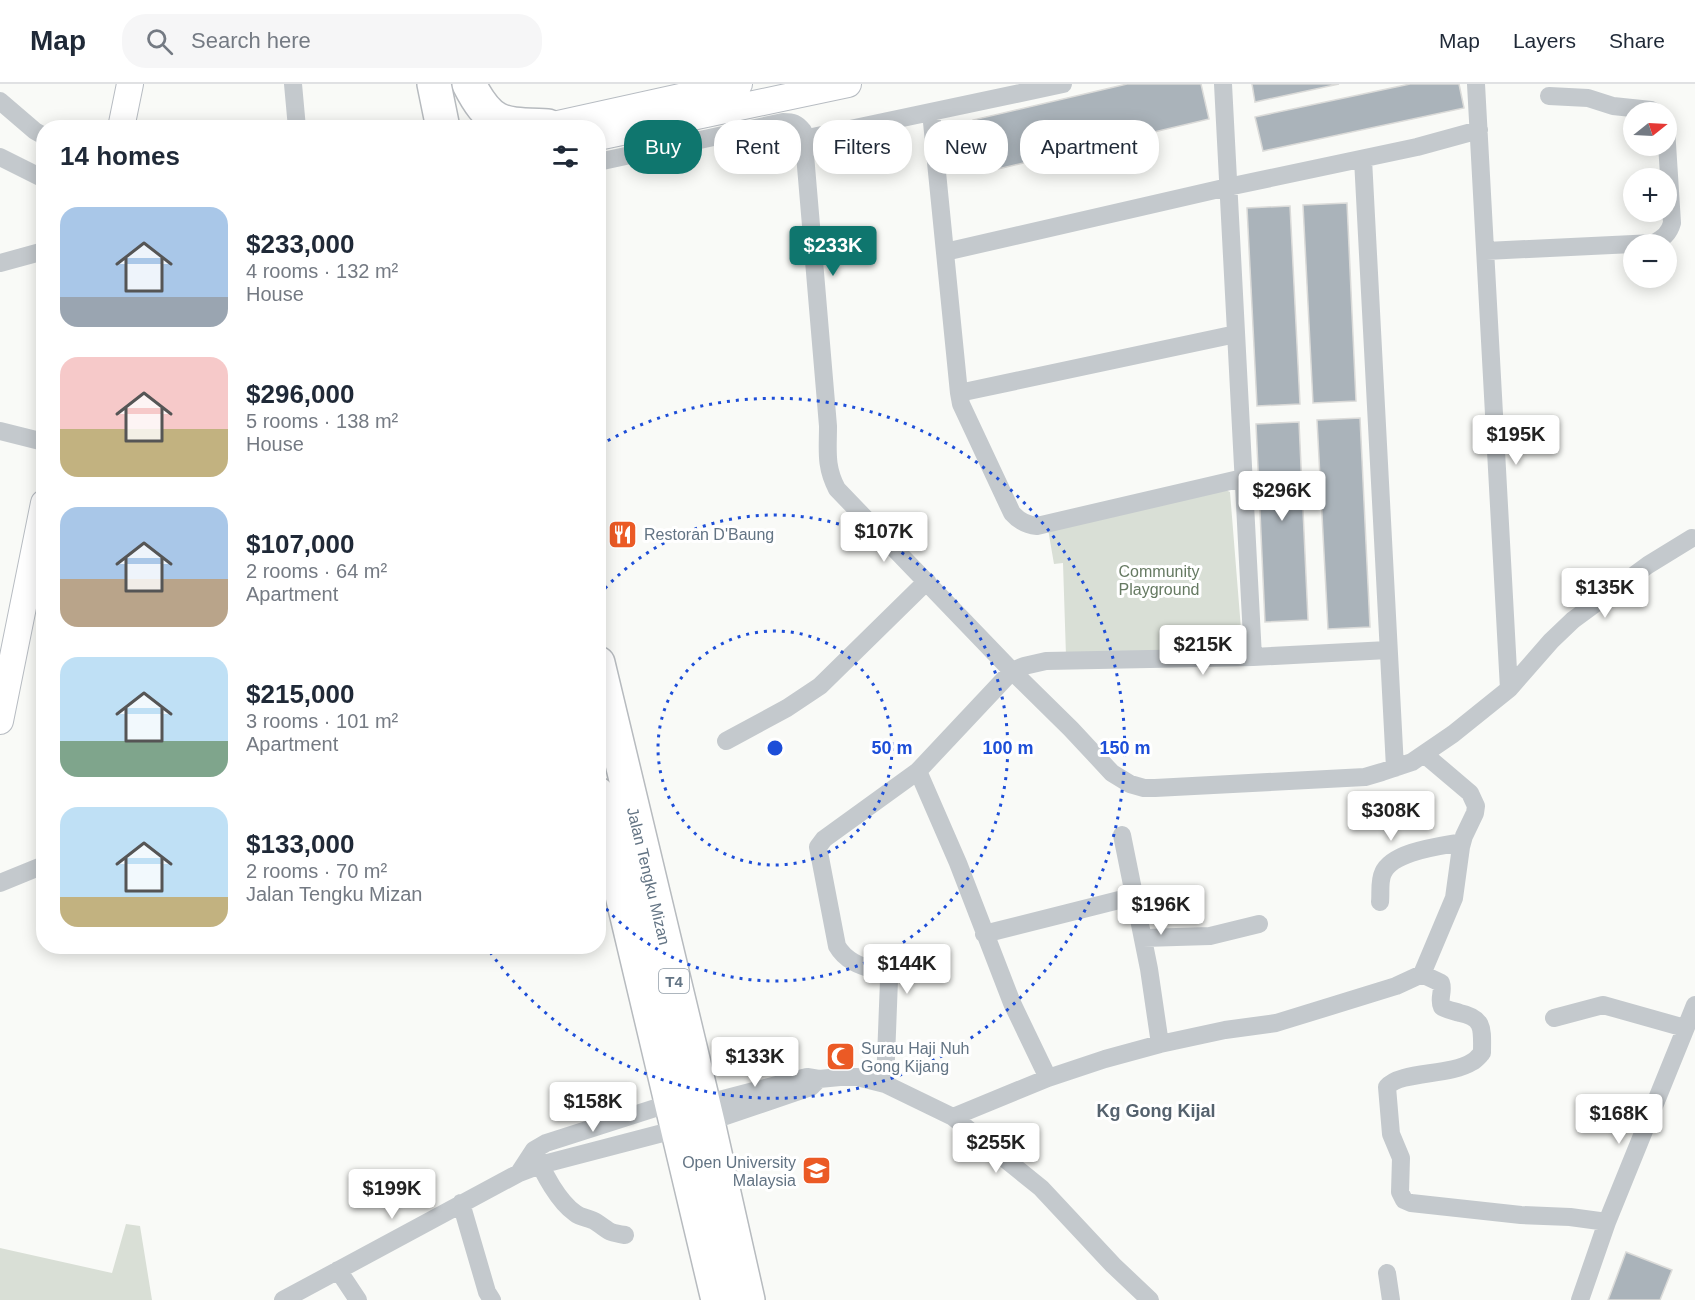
<!DOCTYPE html>
<html lang="en">
<head>
<meta charset="utf-8">
<style>
	:root { --surface:#fff; --page:#f6f6f7; --text:#1f2937; --muted:#747a83; --line:#e0e1e3; --accent:#0f766e }
	body { margin:0; font-family:Arial,sans-serif; background:var(--page); color:var(--text); height:100vh; display:flex; flex-direction:column; font-size:22px; white-space:nowrap }
	* { box-sizing:border-box; margin:0 }
	p { font-size:20px; color:var(--muted) }
	.icon { flex:none; width:33px; height:33px; fill:none; stroke:currentColor; stroke-width:2; stroke-linecap:round; stroke-linejoin:round }
	.map { position:relative; flex:1; overflow:hidden }
	.side { position:absolute; left:36px; top:36px; width:570px; height:834px; display:flex; flex-direction:column; background:var(--surface); border-radius:24px; box-shadow:0 3px 15px #0003 }
	.side>* { flex:none }
	.banner { position:absolute; left:624px; top:36px; width:570px; height:54px; display:flex; gap:12px }
	.needle { width:39px; rotate:72deg }
	.tools { position:absolute; left:1623px; top:18px; display:grid; gap:12px }
	.tools a { display:grid; place-items:center; width:54px; height:54px; border-radius:50%; background:var(--surface); box-shadow:0 3px 15px #0003; font-size:30px }
	.price { position:absolute; translate:-50% -51px; padding:0 14px; border-radius:6px; background:#fff; color:#222; font-size:20px; line-height:39px; filter:drop-shadow(0 2px 3px #0008) }
	.price::after { content:''; position:absolute; left:50%; top:36px; width:18px; height:14px; margin-left:-9px; background:inherit; clip-path:polygon(0 0,100% 0,50% 100%) }
	.price.active { background:var(--accent); color:#fff }
	ul { padding:0; list-style:none }
	li { display:flex; align-items:center; gap:18px; height:150px; padding:0 24px }
	li span { display:grid; place-items:center; flex:none; width:168px; height:120px; border-radius:18px; color:#555 }
	li>.icon { margin-inline-start:auto }
	span .icon { width:72px; height:72px; fill:#fffc; stroke-width:1 }
	li b { font-size:26px }
	h2 { display:flex; justify-content:space-between; align-items:center; height:72px; padding:0 24px; font-size:26px }
	.pill { padding:0 21px; border-radius:24px; background:var(--surface); box-shadow:0 3px 15px #0003; font-size:21px; line-height:54px }
	.pill.active { background:var(--accent); color:#fff }
	header { display:flex; align-items:center; gap:36px; box-sizing:border-box; height:84px; padding:0 30px; background:var(--surface); border-bottom:2px solid var(--line) }
	header strong { font-size:28px }
	nav { display:flex; gap:33px; margin-inline-start:auto; font-size:21px }
	.search { width:420px; height:54px; background:var(--page); display:flex; align-items:center; gap:15px; box-sizing:border-box; padding:0 21px; border-radius:24px; color:var(--muted); font-size:22px }
	.map>svg:first-child { display:block }
	.green { fill:#d9dfd6 }
	.building { fill:#aab3ba; stroke:#dbdbd9; stroke-width:1.5 }
	.lines { fill:none; stroke-linecap:round; stroke-linejoin:round }
	.secondary-casing { stroke:#b7bcc2; stroke-width:28 }
	.highway-casing { stroke:#b7bbbf; stroke-width:36 }
	.street { stroke:#c4c9cd; stroke-width:18 }
	.secondary { stroke:#fff; stroke-width:26 }
	.highway { stroke:#fff; stroke-width:33 }
	.ring { fill:none; stroke:#1d4ed8; stroke-width:3; stroke-dasharray:3 6 }
	.labels { text-anchor:middle; dominant-baseline:central; stroke-width:6; stroke-linejoin:round; paint-order:stroke }
	.shield { fill:#fff; stroke:#929ea9; stroke-width:1.5 }
	.shield-label { font-size:15px; font-weight:bold; fill:#637484 }
	.poi-label { font-size:16px; fill:#637484; stroke:#fff; text-anchor:start }
	.park-label { font-size:16px; fill:#667a62; stroke:#fff }
	.street-label { font-size:16px; fill:#637484; stroke:#fff }
	.neighbourhood-label { font-size:18px; font-weight:bold; fill:#55626e; stroke:#fff }
	.centre { fill:#1d4ed8; stroke:#fff; stroke-width:3 }
	.ring-label { font-size:18px; text-anchor:middle; font-weight:bold; fill:#1d4ed8; stroke:#fff; stroke-width:6; stroke-linejoin:round; paint-order:stroke }
</style>
</head>
<body>
<header>
<strong>Map</strong>
<div class="search"><svg class="icon" aria-label="search" viewBox="0 0 24 24"><circle cx="10" cy="10" r="6"/><path d="M15 15l6 6"/></svg>Search here</div>
<nav><a>Map</a><a>Layers</a><a>Share</a></nav>
</header>
<div class="map">
<svg width="1695" height="1216" viewBox="0 0 1695 1216">
	<rect width="100%" height="100%" fill="#f9faf7"/>
	<path class="green" d="M1221,404L1230,408L1243,570L1066,572L1063,479L1054,480L1048,445Z
		M126,1140L140,1142L152,1216H0V1164L112,1189Z"/>
	<path class="building" d="M1127,0H1201L1209,35L985,88L973,36Z
		M1252,0H1339L1255,18Z
		M1410,0H1459L1464,24L1263,67L1255,33Z
		M1347,119L1356,317L1313,319L1303,121Z
		M1290,122L1300,320L1257,322L1247,124Z
		M1360,334L1370,543L1328,545L1317,336Z
		M1299,338L1308,536L1265,538L1256,340Z
		M1626,1168L1672,1186L1660,1216H1608Z"/>
	<g class="lines">
		<defs>
			<path id="secondary" d="M121,44L130,0
				M540,44L739,0
				M598,53L848,0
				M0,637L44,419"/>
			<g id="highway">
				<path d="M434,0L443,44"/>
				<path d="M469,0C491,43 503,40 548,42"/>
				<path id="s1" d="M598,579L708,1038L748,1216"/>
				<path d="M598,710L718,1216"/>
			</g>
		</defs>
		<use href="#secondary" class="secondary-casing"/>
		<use href="#highway" class="highway-casing"/>
		<path class="street" d="M293,0L297,44
			M1223,0L1253,573
			M1549,12L1588,14L1613,22L1651,26L1655,28
			M0,17L35,47L44,52
			M931,28L959,309L961,320L1012,429C1019,437 1026,441 1037,442L1243,394
			M803,55L1063,0
			M0,73L44,95
			M1363,75L1395,684
			M598,78L783,38C793,38 797,39 803,47L828,342C828,367 825,382 837,405L1012,587L1071,645L1112,689L1130,700L1144,704H1155L1365,693L1382,688L1412,678L1453,650L1509,605L1476,0
			M1486,167L1654,159C1663,154 1669,150 1672,139L1666,44
			M945,168L1228,103L1417,63L1479,46
			M0,179L44,167
			M959,309L1236,250
			M0,347L44,358
			M1509,605L1551,557L1573,536L1648,481L1692,454
			M726,657L787,624L820,602L927,497
			M918,687L958,779L1012,919L1048,994
			M1122,751L1149,885L1160,960
			M0,799L44,781
			M1380,818C1381,809 1379,797 1383,789C1392,767 1442,762 1462,758
			M984,850L1135,812
			M1143,854L1210,852L1259,840
			M1422,890L1454,814L1461,763L1464,752L1475,729L1476,722L1470,709L1424,670
			M1554,934L1603,921L1685,944
			M885,1000L889,896L886,890C867,883 848,881 837,862L818,763L824,755L918,687L1012,587L1024,582L1046,577L1253,573L1388,566
			M704,1020L807,993L819,995L840,993H857L885,1000L953,1033L1041,1104L1113,1181L1150,1216
			M953,1033L1048,994L1105,975L1160,960L1225,946L1276,939L1396,902L1422,890L1441,899C1444,907 1438,915 1442,923C1448,926 1454,927 1460,929C1485,934 1482,946 1482,969C1479,972 1476,976 1472,978C1450,992 1400,987 1387,1003L1391,1050L1401,1074L1400,1108L1404,1116L1411,1119L1521,1131L1570,1133L1607,1138
			M708,1038L811,1003L819,995
			M536,1071C543,1089 559,1118 575,1129C581,1134 590,1134 596,1138C611,1148 607,1148 625,1151
			M519,1089L534,1066L546,1059L671,1019
			M461,1119L487,1208L492,1216
			M338,1186L358,1216
			M1387,1189L1391,1216
			M283,1216L519,1089L540,1081L678,1045
			M1580,1216L1607,1138L1695,921"/>
		<use href="#secondary" class="secondary"/>
		<use href="#highway" class="highway"/>
	</g>
	<g class="ring">
		<circle cx="775" cy="664" r="117"/>
		<path d="M599 511A233 233 0 1 1 599 817"/>
		<path d="M600 361A350 350 0 1 1 488 865"/>
	</g>
	<defs>
		<symbol id="restaurant-square" viewBox="-11 -11 22 22"><rect x="-9" y="-9" width="18" height="18" rx="4" fill="#eb5a25" stroke="#fff"/><path d="M-5-6h1v4h1v-4h1v4h1v-4h1v5L-1.5 .5V6h-2V.5L-5-1ZM5-6V6H3V1.5H1.5Q1.5-4 5-6Z" fill="#fff"/></symbol>
		<symbol id="mosque-square" viewBox="-11 -11 22 22"><rect x="-9" y="-9" width="18" height="18" rx="4" fill="#eb5a25" stroke="#fff"/><path d="M3.5-4.9A6 6 0 1 0 3.5 4.9A5 5 0 1 1 3.5-4.9Z" fill="#fff"/></symbol>
		<symbol id="university-square" viewBox="-11 -11 22 22"><rect x="-9" y="-9" width="18" height="18" rx="4" fill="#eb5a25" stroke="#fff"/><path d="M0-5L7-2L0 1L-7-2ZM-4 1L0 2.5L4 1V4Q0 6-4 4Z" fill="#fff"/></symbol>
	</defs>
	<g fill-rule="evenodd">
		<use href="#restaurant-square" x="606" y="434" width="33" height="33"/>
		<use href="#mosque-square" x="824" y="956" width="33" height="33"/>
		<use href="#university-square" x="800" y="1070" width="33" height="33"/>
	</g>
	<g class="labels">
		<rect class="shield" x="659" y="885" width="30" height="24" rx="4.5"/>
		<g class="shield-label">
			<text x="674" y="897">T4</text>
		</g>
		<g class="poi-label">
			<text x="644" y="450">Restoran D'Baung</text>
			<text x="861" y="964">Surau Haji Nuh<tspan x="861" dy="18">Gong Kijang</tspan></text>
			<text x="796" y="1078" text-anchor="end">Open University<tspan x="796" dy="18">Malaysia</tspan></text>
		</g>
		<g class="park-label">
			<text x="1159" y="487">Community<tspan x="1159" dy="18">Playground</tspan></text>
		</g>
		<g class="street-label">
			<text stroke="none"><textPath href="#s1" startOffset="219">Jalan Tengku Mizan</textPath></text>
		</g>
		<g class="neighbourhood-label">
			<text x="1156" y="1027">Kg Gong Kijal</text>
		</g>
	</g>
	<circle cx="775" cy="664" r="9" class="centre"/>
	<g class="ring-label">
		<text x="892" y="670">50 m</text>
		<text x="1008" y="670">100 m</text>
		<text x="1125" y="670">150 m</text>
	</g>
</svg>
<div class="tools">
<a><svg class="needle" viewBox="-14 -14 28 28"><path d="M0-13l5 13h-10z" fill="#e53935"/><path d="M0 13l5-13h-10z" fill="#747a83"/></svg></a>
<a>+</a>
<a>−</a>
</div>
<b class="price active" style="left:833px;top:193px">$233K</b>
<b class="price" style="left:1516px;top:382px">$195K</b>
<b class="price" style="left:1282px;top:438px">$296K</b>
<b class="price" style="left:884px;top:479px">$107K</b>
<b class="price" style="left:1605px;top:535px">$135K</b>
<b class="price" style="left:1203px;top:592px">$215K</b>
<b class="price" style="left:1391px;top:758px">$308K</b>
<b class="price" style="left:1161px;top:852px">$196K</b>
<b class="price" style="left:907px;top:911px">$144K</b>
<b class="price" style="left:755px;top:1004px">$133K</b>
<b class="price" style="left:593px;top:1049px">$158K</b>
<b class="price" style="left:1619px;top:1061px">$168K</b>
<b class="price" style="left:996px;top:1090px">$255K</b>
<b class="price" style="left:392px;top:1136px">$199K</b>
<div class="banner">
<a class="pill active">Buy</a>
<a class="pill">Rent</a>
<a class="pill">Filters</a>
<a class="pill">New</a>
<a class="pill">Apartment</a>
</div>
<section class="side">
<h2>14 homes<svg class="icon" aria-label="filters" viewBox="0 0 24 24"><path d="M4 7h16M4 17h16"/><circle cx="9" cy="7" r="2"/><circle cx="15" cy="17" r="2"/></svg></h2>
<ul>
<li><span style="background:linear-gradient(#a9c7e8 75%,#9aa5b1 0)"><svg class="icon" aria-label="home" viewBox="0 0 24 24"><path d="M3 11l9-7 9 7M6 9v11h12V9"/></svg></span><div><b>$233,000</b><p>4 rooms · 132 m²</p><p>House</p></div></li>
<li><span style="background:linear-gradient(#f6c9c9 60%,#c2b280 0)"><svg class="icon" aria-label="home" viewBox="0 0 24 24"><path d="M3 11l9-7 9 7M6 9v11h12V9"/></svg></span><div><b>$296,000</b><p>5 rooms · 138 m²</p><p>House</p></div></li>
<li><span style="background:linear-gradient(#a9c7e8 60%,#b9a48a 0)"><svg class="icon" aria-label="home" viewBox="0 0 24 24"><path d="M3 11l9-7 9 7M6 9v11h12V9"/></svg></span><div><b>$107,000</b><p>2 rooms · 64 m²</p><p>Apartment</p></div></li>
<li><span style="background:linear-gradient(#bfe0f5 70%,#7fa58c 0)"><svg class="icon" aria-label="home" viewBox="0 0 24 24"><path d="M3 11l9-7 9 7M6 9v11h12V9"/></svg></span><div><b>$215,000</b><p>3 rooms · 101 m²</p><p>Apartment</p></div></li>
<li><span style="background:linear-gradient(#bfe0f5 75%,#c2b280 0)"><svg class="icon" aria-label="home" viewBox="0 0 24 24"><path d="M3 11l9-7 9 7M6 9v11h12V9"/></svg></span><div><b>$133,000</b><p>2 rooms · 70 m²</p><p>Jalan Tengku Mizan</p></div></li>
</ul>
</section>
</div>
</body>
</html>
